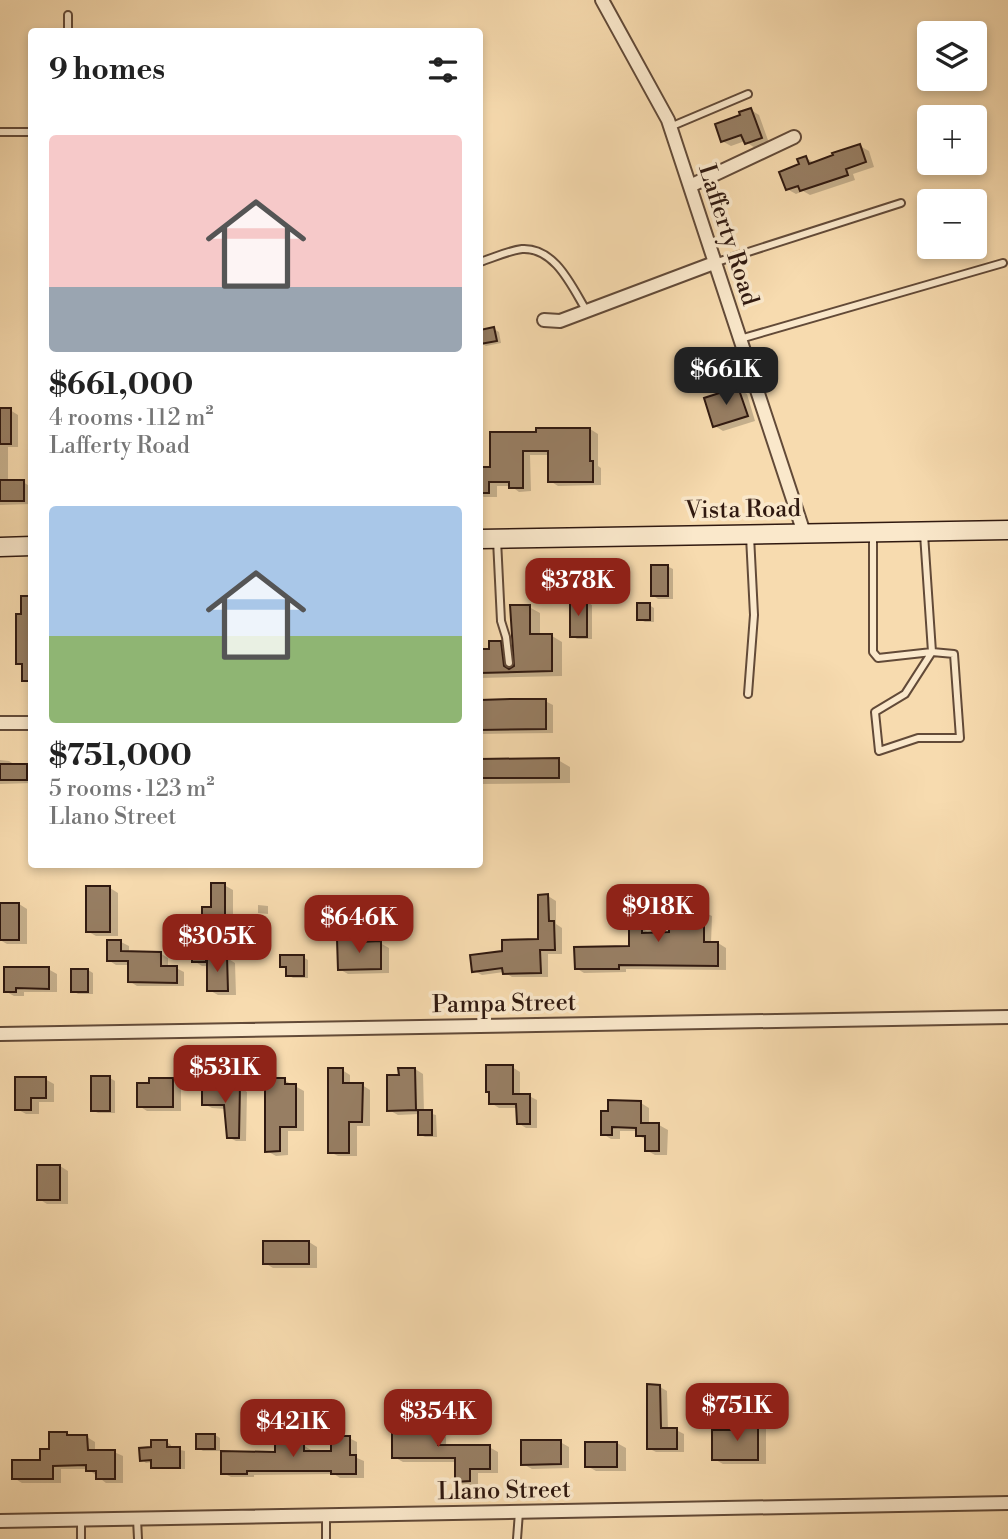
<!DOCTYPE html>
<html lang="en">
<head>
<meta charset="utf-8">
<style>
	:root { --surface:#fff; --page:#f2f2f2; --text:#222; --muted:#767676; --accent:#8f2418 }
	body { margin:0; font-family:"Libre Bodoni",serif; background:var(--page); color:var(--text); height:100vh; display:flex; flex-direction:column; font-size:26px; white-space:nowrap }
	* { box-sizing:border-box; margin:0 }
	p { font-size:23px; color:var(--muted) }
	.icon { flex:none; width:38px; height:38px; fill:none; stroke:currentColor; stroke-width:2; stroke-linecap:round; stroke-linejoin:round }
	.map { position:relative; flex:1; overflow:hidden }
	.details { position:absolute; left:28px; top:28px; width:455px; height:840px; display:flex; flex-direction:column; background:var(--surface); border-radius:7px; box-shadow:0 4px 10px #0003 }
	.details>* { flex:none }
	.fabs { position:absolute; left:917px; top:21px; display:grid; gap:14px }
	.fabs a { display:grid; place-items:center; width:70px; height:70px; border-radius:7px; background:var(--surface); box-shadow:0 4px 10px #0003; font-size:35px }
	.price { position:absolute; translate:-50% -60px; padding:0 16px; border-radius:14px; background:var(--accent); color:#fff; font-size:23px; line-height:46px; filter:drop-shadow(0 2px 4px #0008) }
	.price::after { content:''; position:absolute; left:50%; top:42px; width:21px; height:16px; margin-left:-10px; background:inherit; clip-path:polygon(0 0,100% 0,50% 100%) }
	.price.selected { background:#222; color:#fff }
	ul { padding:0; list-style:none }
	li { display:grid; align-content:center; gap:14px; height:371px; padding:0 21px }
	li span { display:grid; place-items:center; height:217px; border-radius:7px; color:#555 }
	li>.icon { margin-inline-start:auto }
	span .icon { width:126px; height:126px; fill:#fffc; stroke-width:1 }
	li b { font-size:30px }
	h2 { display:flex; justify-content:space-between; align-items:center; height:84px; padding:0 21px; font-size:30px }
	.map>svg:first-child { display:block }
	.shadow { fill:#0003 }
	.building { fill:#977e63; stroke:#301910; stroke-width:2 }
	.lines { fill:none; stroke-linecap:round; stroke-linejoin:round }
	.lane-casing { stroke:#624a38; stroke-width:10 }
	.street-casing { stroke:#624a38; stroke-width:16 }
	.secondary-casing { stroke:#301910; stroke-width:21 }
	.lane { stroke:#fae8cb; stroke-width:6 }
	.street { stroke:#fae8cb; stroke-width:12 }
	.secondary { stroke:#fae8cb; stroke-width:18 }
	.labels { text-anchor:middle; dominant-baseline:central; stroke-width:7; stroke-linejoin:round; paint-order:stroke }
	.street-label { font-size:24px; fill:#301910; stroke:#fae8cb }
</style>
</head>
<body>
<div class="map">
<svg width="1008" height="1539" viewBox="0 0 1008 1539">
	<rect width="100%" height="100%" fill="#f7dbaf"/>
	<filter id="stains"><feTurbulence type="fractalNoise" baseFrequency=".00286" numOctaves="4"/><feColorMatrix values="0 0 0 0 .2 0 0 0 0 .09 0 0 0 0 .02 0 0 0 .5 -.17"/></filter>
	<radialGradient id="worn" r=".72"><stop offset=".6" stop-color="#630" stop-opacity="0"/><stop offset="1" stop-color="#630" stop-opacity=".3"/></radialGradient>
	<path class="shadow" d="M751,110L759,115L769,143L755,148L745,141L731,146L722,141L742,116Z
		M860,146L869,151L874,167L853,174L855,180L810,195L803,191L796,194L787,189L806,158L815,163Z
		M494,329L499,332L501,343L486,346L481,343L480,331Z
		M738,389L747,394L755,421L723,431L715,426Z
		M0,410H10L18,415V447H8V482H23L31,487V504L0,505Z
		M590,429L598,434V466L601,468V485L558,486L550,481V455H530L531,491L519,492L511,486H497V497H484L480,495V468H492L538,434Z
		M667,566L673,569V599H658L652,595Z
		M548,569L553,572V592H537L532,589Z
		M587,602L592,605V639H577L572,636Z
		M649,605L654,608V622H645L639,619Z
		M529,607L540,613V636H552L562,642V676L480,678V651H491L500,642L511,648L513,668Z
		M545,701L553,705V733L480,734V702Z
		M0,760L9,761L17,766H27L32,768V783L0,784Z
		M480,760H558L570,767V783L480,784Z
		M224,885L233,890V928H212L204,923Z
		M110,888L118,893V936H96L87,931Z
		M684,890L692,894V912H703L712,916L711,943H718L726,948V970L626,969V972L584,973L576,968L631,948L642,928L650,934H670Z
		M548,896L556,901V924L562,928V954H548V977H512L504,972L482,975L474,971L504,952L540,941Z
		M0,904H19L27,909V944H7L0,940Z
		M258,905L268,906V914L258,913Z
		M339,941L380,943L389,948V973L348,974L339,969Z
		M121,942L129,946V953H160L168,958V968H176L184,972V986H137L129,981L130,965H116L108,960Z
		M206,947L214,952V958H227L235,963L236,995H218L209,990V966H202L194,961Z
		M303,957L308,960V978H293L288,975V970L282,966Z
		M48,969L57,974V992H24V996H14L5,991Z
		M88,970L93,973V994H78L73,991Z
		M512,1067L520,1072V1096H529L537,1100V1128H526L518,1123V1108H499L491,1103Z
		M415,1069L423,1074L424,1112L436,1115L437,1137H425L419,1134V1114L398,1115L389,1110L400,1077Z
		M342,1070L350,1075V1085H362L370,1090V1126H357V1156H338L330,1152Z
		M110,1078L115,1081V1113H98L92,1110Z
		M45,1079L54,1084V1102H39V1114H26L17,1109Z
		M172,1080L181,1085V1111H147L139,1106L151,1084Z
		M284,1080L304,1091V1131H288V1155L276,1156L267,1151Z
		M240,1087L247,1092L246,1141H236L228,1137L226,1109L212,1108L204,1104Z
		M641,1103L649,1108V1125H659L668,1130L667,1155H655L646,1150L647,1140L637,1135V1131H620V1139H611L603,1134Z
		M60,1166L68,1171V1204H47L39,1199Z
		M309,1242L317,1247V1268H273L265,1263Z
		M660,1387L667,1391L668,1430H676L684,1434V1452H656L648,1448Z
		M757,1421L766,1426V1464H723L714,1459Z
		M422,1425L446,1437V1447H489L498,1452V1473H478V1485L465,1486L457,1481V1462H403L394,1457Z
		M67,1433L73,1437H87L95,1442V1452H114L123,1456V1483H106L88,1469H61V1483H22L14,1478L42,1462Z
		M215,1435L220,1438V1451H203L198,1448Z
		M349,1438L357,1442V1458L364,1461V1478H340L334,1474L254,1475V1477H231L223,1473L303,1445L311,1450V1453H333Z
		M167,1442L171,1445V1448L185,1451V1469H158L153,1467V1462L146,1463L142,1460L153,1449Z
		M560,1442L569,1447V1468L532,1469L523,1464Z
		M617,1443L626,1448V1471H596L587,1466Z"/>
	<path class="building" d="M751,108L762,138L745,144L741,135L721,142L715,124L740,115L739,112Z
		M860,144L866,162L846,169L848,175L800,191L798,186L786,190L779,172L799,164L797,159L806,156L809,164L833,155L832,153Z
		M494,327L497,341L480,344V330Z
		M738,387L748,416L713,427L704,398Z
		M0,408H11V444H0Z
		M536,428H590V461H593V482H548V451H523V488H509V482H489V493H480V467H490V432H536Z
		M0,480H24V501H0Z
		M651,565H668V596H651Z
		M530,567H548V590H530Z
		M21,596H32V681H22V664H16V614H21Z
		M570,600H587V637H570Z
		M637,603H650V620H637Z
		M510,605H530V634H552V671L480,673V649H489V641H501L504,666L509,669L514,666Z
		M511,699H546V729L480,730V700Z
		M559,758V778H480V759Z
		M0,764H27V780H0Z
		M211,883H225V924H202V907H211Z
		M86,886H110V932H86Z
		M669,888H684V910H704V942H718V966L619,965V969H575L574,947L629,946V926H642V933L669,932Z
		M548,894L549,921H554L555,950H540L541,973L503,974L502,968L472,972L470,955L502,951V940L538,939V895Z
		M0,903H19V940H0Z
		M360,938V942L381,941V969L338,970L337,939Z
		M107,940H121V951L161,952V966H177V983L128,982V961H107Z
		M192,945H206V962H192Z
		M280,955H304V976H286V967H280Z
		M207,956H227L228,991H207Z
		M4,967H49V989L16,988V992H4Z
		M71,969H88V992H71Z
		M486,1065H513V1094H530V1124H517L516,1104H489V1092H486Z
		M328,1068H343V1083H363L362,1122H349V1153H328Z
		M398,1068H415L416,1110L387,1111V1075H399Z
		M91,1076H110V1111H91Z
		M15,1077H46V1098H31V1110H15Z
		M149,1078H173V1107H137V1083H149Z
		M265,1078H285V1084H296V1127H280V1151L265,1152Z
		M202,1085H240L239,1138H227L224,1105H202Z
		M608,1100L641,1101V1123H659V1151H645V1136H636V1128L612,1127V1135H601V1111H608Z
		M418,1110H432V1135H418Z
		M37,1165H60V1200H37Z
		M263,1241H309V1264H263Z
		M647,1384L660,1385L661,1428H677V1449H647Z
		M742,1419H758V1460H712V1430H742Z
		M392,1423H422V1430H438V1445H490V1469H470V1481L455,1482V1458H392Z
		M49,1432H67V1435H87L88,1450H115V1479H96V1471H86V1465L53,1466V1479H12V1460H40V1449H49Z
		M196,1434H215V1449H196Z
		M331,1436H350V1455H356V1474H331V1471H247V1474H221V1451L275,1452V1444H304V1451H331Z
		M151,1440H167V1447H180V1468H151V1460L140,1461L139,1448L151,1447Z
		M521,1440H561V1464L521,1465Z
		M585,1442H617V1467H585Z"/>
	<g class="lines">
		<defs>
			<path id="lane" d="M68,32V15
				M670,127L748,94
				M0,132H32
				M480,262C493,258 507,251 522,249C555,247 572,287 586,310
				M714,263L901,203
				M740,339L1003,263
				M873,536V652L878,658L932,652L924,534
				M497,540L501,621L506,637L509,663
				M932,652L954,654L960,738H918L879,751L875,712L905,694Z
				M748,694L754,615L750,536
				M326,1515V1539
				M137,1519L138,1539
				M81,1520V1539
				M517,1539L519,1512"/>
			<path id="street" d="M602,0L668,120L804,533
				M690,186L794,137
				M544,320L560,321L714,263
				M0,723H32
				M0,1034L1008,1017
				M0,1521L1008,1503"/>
			<path id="secondary" d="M480,539L1008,530
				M0,547L32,546"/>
		</defs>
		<use href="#lane" class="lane-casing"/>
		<use href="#street" class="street-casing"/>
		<use href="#secondary" class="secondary-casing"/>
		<use href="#lane" class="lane"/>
		<use href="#street" class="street"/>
		<use href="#secondary" class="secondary"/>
	</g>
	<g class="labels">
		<g class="street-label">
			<text transform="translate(728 235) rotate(72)">Lafferty Road</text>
			<text transform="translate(743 510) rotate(-1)">Vista Road</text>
			<text transform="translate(504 1004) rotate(-1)">Pampa Street</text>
			<text transform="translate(504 1491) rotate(-1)">Llano Street</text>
		</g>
	</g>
	<rect width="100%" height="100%" filter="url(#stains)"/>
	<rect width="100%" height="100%" fill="url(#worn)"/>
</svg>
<div class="fabs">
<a><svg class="icon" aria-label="layers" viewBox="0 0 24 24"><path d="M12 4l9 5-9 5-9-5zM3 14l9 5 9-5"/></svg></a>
<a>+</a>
<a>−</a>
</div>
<b class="price selected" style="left:726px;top:407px">$661K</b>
<b class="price" style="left:578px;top:618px">$378K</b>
<b class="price" style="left:658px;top:944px">$918K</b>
<b class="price" style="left:359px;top:955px">$646K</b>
<b class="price" style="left:217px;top:974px">$305K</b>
<b class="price" style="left:225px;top:1105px">$531K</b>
<b class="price" style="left:737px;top:1443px">$751K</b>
<b class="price" style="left:438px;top:1449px">$354K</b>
<b class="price" style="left:293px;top:1459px">$421K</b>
<section class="details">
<h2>9 homes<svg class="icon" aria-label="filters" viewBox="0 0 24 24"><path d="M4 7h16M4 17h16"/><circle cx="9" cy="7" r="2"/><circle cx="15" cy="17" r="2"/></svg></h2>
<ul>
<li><span style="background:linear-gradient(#f6c9c9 70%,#9aa5b1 0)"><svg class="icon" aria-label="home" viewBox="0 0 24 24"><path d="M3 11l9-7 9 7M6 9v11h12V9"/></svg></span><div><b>$661,000</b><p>4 rooms · 112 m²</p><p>Lafferty Road</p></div></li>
<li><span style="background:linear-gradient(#a9c7e8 60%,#8fb573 0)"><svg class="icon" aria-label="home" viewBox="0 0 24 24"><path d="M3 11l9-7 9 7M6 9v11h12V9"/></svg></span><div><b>$751,000</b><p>5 rooms · 123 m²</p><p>Llano Street</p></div></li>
</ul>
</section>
</div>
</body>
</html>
